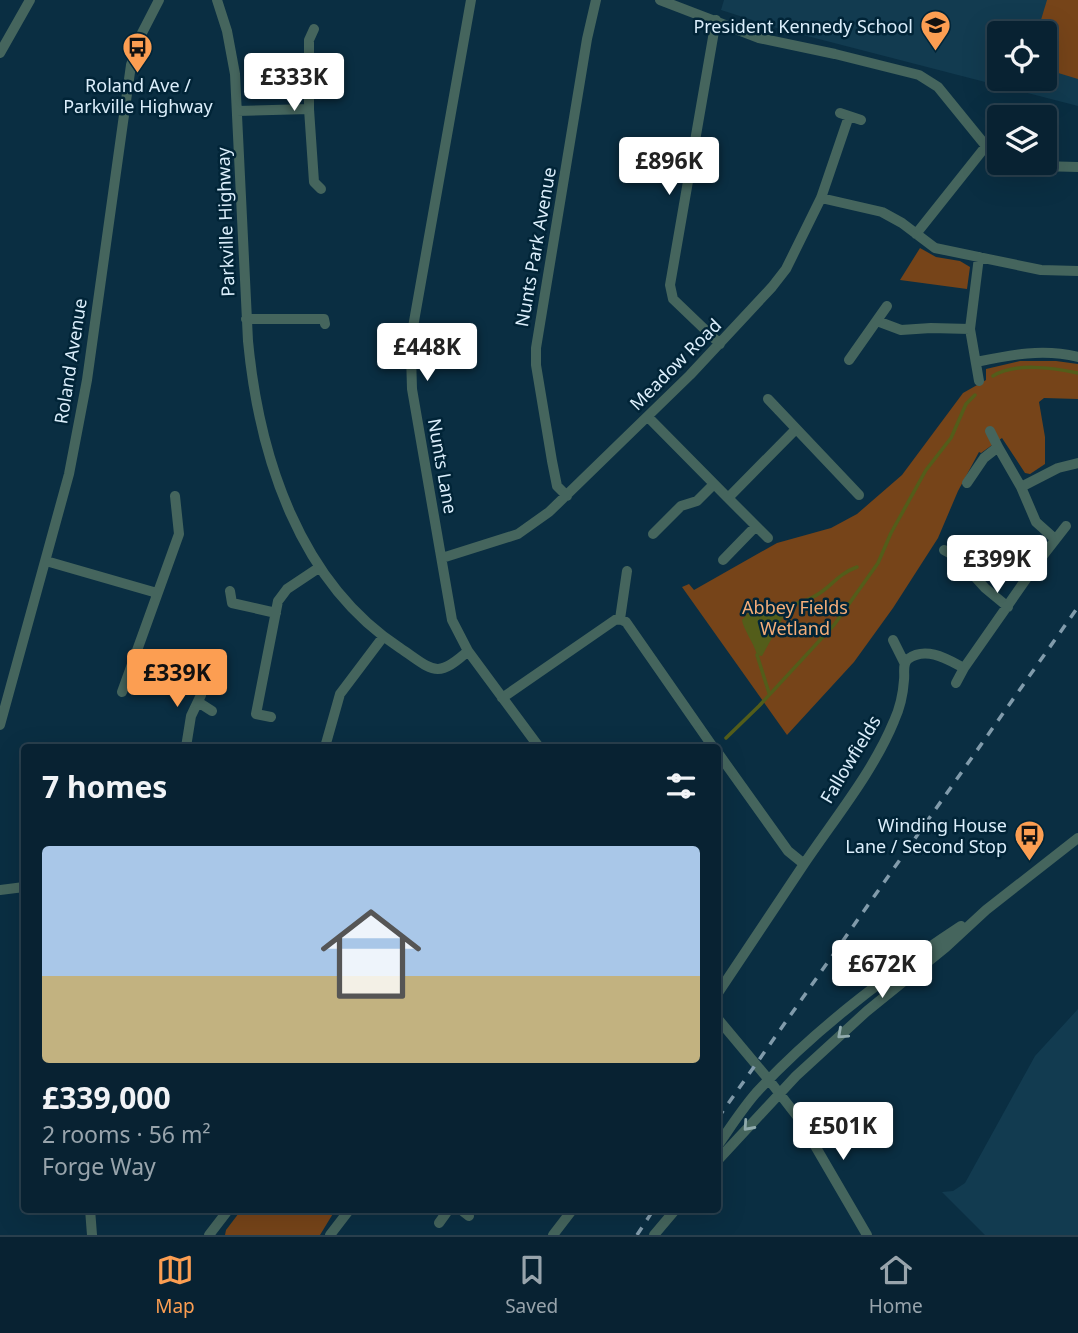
<!DOCTYPE html>
<html lang="en">
<head>
<meta charset="utf-8">
<style>
	:root { --surface:#082232; --page:#112a3a; --text:#f1f3f6; --muted:#98a4ac; --line:#293f4d; --accent:#fc9e52 }
	body { margin:0; font-family:"Noto Sans",sans-serif; background:var(--page); color:var(--text); height:100vh; display:flex; flex-direction:column; font-size:26px; white-space:nowrap }
	* { box-sizing:border-box; margin:0 }
	p { font-size:23px; color:var(--muted) }
	.icon { flex:none; width:38px; height:38px; fill:none; stroke:currentColor; stroke-width:2; stroke-linecap:round; stroke-linejoin:round }
	.map { position:relative; flex:1; overflow:hidden }
	.details { position:absolute; left:21px; top:744px; width:700px; height:469px; display:flex; flex-direction:column; background:var(--surface); border-radius:7px; box-shadow:0 7px 28px #0002,0 0 0 2px var(--line) }
	.details>* { flex:none }
	.tools { position:absolute; left:987px; top:21px; display:grid; gap:14px }
	.tools a { display:grid; place-items:center; width:70px; height:70px; border-radius:7px; background:var(--surface); box-shadow:0 7px 28px #0002,0 0 0 2px var(--line); font-size:35px }
	.price { position:absolute; translate:-50% -60px; padding:0 16px; border-radius:7px; background:#fff; color:#222; font-size:23px; line-height:46px; filter:drop-shadow(0 2px 4px #0008) }
	.price::after { content:''; position:absolute; left:50%; top:42px; width:21px; height:16px; margin-left:-10px; background:inherit; clip-path:polygon(0 0,100% 0,50% 100%) }
	.price.current { background:var(--accent); color:#111 }
	ul { padding:0; list-style:none }
	li { display:grid; align-content:center; gap:14px; height:371px; padding:0 21px }
	li+li { border-top:2px solid var(--line) }
	li span { display:grid; place-items:center; height:217px; border-radius:7px; color:#555 }
	li>.icon { margin-inline-start:auto }
	span .icon { width:126px; height:126px; fill:#fffc; stroke-width:1 }
	li b { font-size:30px }
	h2 { display:flex; justify-content:space-between; align-items:center; height:84px; padding:0 21px; font-size:30px }
	.dock { display:flex; justify-content:space-around; align-items:center; height:98px; border-top:2px solid var(--line); background:var(--surface); font-size:19px; color:var(--muted) }
	.dock a { display:grid; justify-items:center; gap:4px }
	.dock .current { color:var(--accent) }
	.map>svg:first-child { display:block }
	.built { fill:#123b50; fill-rule:evenodd }
	.green { fill:#764419 }
	.water { fill:#535d1a }
	.lines { fill:none; stroke-linecap:round; stroke-linejoin:round }
	.stream { stroke:#535d1a; stroke-width:3.5 }
	.minor { stroke:#45655d; stroke-width:10 }
	.rail { stroke:#819bab; stroke-width:3.5; stroke-dasharray:9 9; stroke-linecap:butt }
	.oneway { stroke:#90aaac }
	.labels { text-anchor:middle; dominant-baseline:central; stroke-width:5; stroke-linejoin:round; paint-order:stroke }
	.poi-label { font-size:18px; fill:#dbeefb; stroke:#012437; text-anchor:end }
	.street-label { font-size:18px; fill:#dbeefb; stroke:#012437 }
	.park-label { font-size:18px; fill:#f5ae79; stroke:#012437 }
</style>
</head>
<body>
<div class="map">
<svg width="1078" height="1235" viewBox="0 0 1078 1235">
	<rect width="100%" height="100%" fill="#0a2e42"/>
	<path class="built" d="M724,0H1078V106L780,29L721,10ZM999,33H1045V79H999Z
		M1078,1009V1235H985L942,1192L953,1191L965,1183L1035,1056Z"/>
	<path class="green" d="M1047,0H1078V79L1045,69V33H1037Z
		M920,248L936,257L960,261L970,267L967,289L900,280Z
		M1020,361H1056L1078,364V399L1044,398L1039,402L1045,437V464L1030,474L1025,473L1002,438L981,453L979,452L958,491L938,538L893,608L854,662L787,735L682,587L689,584L694,590L777,543L831,528L857,514L902,475L963,393L986,380V369Z
		M242,1209H333L334,1212L320,1235H225L226,1230Z"/>
	<path class="water" d="M785,604L790,605L791,607L784,616L762,656L757,655C754,643 743,629 742,620L751,610Z"/>
	<g class="lines">
		<path class="stream" d="M993,376C1016,362 1053,368 1078,373
			M791,606C797,602 804,602 811,598C830,590 835,575 857,567
			M757,655L769,693
			M726,738L759,706L834,625L878,563L891,533L926,470L951,438L966,404L975,395"/>
		<path class="minor" d="M217,0L227,31L235,74L248,341C259,456 299,582 400,648C433,670 436,680 468,651
			M471,0L413,327L411,354L412,389L452,620L468,651L539,747
			M660,0L759,38L835,54L919,75L938,87L986,146L999,153
			M716,20L670,285L673,299L720,344
			M314,29L309,40V109L314,182L321,189
			M0,53L30,0
			M237,111L309,109
			M840,113L861,120
			M1025,163L1039,166L1078,167
			M821,198L882,212L902,223L935,248L1041,270L1078,271
			M916,234L986,146
			M246,319H324L325,324
			M877,321L901,330L931,328L970,329
			M849,360L887,306
			M976,362C1010,355 1043,348 1078,357
			M979,381L970,329L979,257
			M768,399L859,495
			M648,417L728,498L796,429
			M990,431L998,447
			M967,483L984,458L998,447L1021,487L1036,522L1055,539
			M1021,487L1058,468L1078,463
			M567,496L557,486L552,461L536,365V348L587,39L596,0
			M728,498L768,538
			M653,534L681,506L697,501L714,484
			M944,550L957,557L985,588L1008,607
			M957,557L964,544
			M442,558L518,534L549,512L690,375L772,287L786,269L821,198L849,116
			M723,560L756,526
			M46,561L157,593
			M230,591L232,603L276,613
			M620,619L627,571
			M893,640L905,664
			M956,683L964,668L1038,562L1066,526
			M122,692L179,534L175,496
			M502,698L615,620L620,619L626,622L713,747
			M198,702L212,711
			M271,717L256,714L278,601L287,589L320,567
			M0,725L69,474L87,380L131,65L142,33L159,0
			M186,747L191,716L201,695L204,679
			M325,747L340,694L383,637
			M718,753L788,851L804,864L718,993
			M804,864C835,818 873,772 894,721C900,708 903,695 904,680C905,673 902,664 908,659C926,646 947,659 964,668
			M0,890L24,887
			M718,1019L769,1080L800,1120L867,1235
			M718,1145C730,1128 742,1109 756,1093C813,1031 891,972 961,926
			M718,1160L796,1076L867,1011L946,947L986,910L1078,838
			M90,1209L92,1235
			M460,1209L469,1216
			M439,1223L449,1209
			M209,1235L229,1209
			M330,1235L350,1209
			M553,1235L573,1209
			M654,1235L676,1209"/>
		<path class="rail" d="M718,1118L1078,607
			M637,1235L654,1209"/>
	</g>
	<defs><path id="oneway-chevron" d="M-2-3.5L2.5 0L-2 3.5" fill="none" stroke-width="1.6" stroke-linecap="round" stroke-linejoin="round" transform="scale(1.75)"/></defs>
	<g class="oneway">
		<use href="#oneway-chevron" transform="translate(842 1034) rotate(138)"/>
		<use href="#oneway-chevron" transform="translate(748 1126) rotate(132)"/>
	</g>
	<defs>
		<symbol id="school-pin" viewBox="-11 -11 22 30"><path d="M0 17L-7.5 6A9.5 9.5 0 1 1 7.5 6Z" fill="#fc9e52" stroke="#012437"/><path d="M0-5L7-2L0 1L-7-2ZM-4 1L0 2.5L4 1V4Q0 6-4 4Z" fill="#111"/></symbol>
		<symbol id="bus-pin" viewBox="-11 -11 22 30"><path d="M0 17L-7.5 6A9.5 9.5 0 1 1 7.5 6Z" fill="#fc9e52" stroke="#012437"/><path d="M-5-6H5V4H4V6H2V4H-2V6H-4V4H-5ZM-3.5-4V0h7V-4ZM-3.5 1.2v1.5H-2V1.2ZM2 1.2v1.5H3.5V1.2Z" fill="#111"/></symbol>
	</defs>
	<g fill-rule="evenodd">
		<use href="#school-pin" x="918" y="8" width="35" height="47"/>
		<use href="#bus-pin" x="120" y="30" width="35" height="47"/>
		<use href="#bus-pin" x="1012" y="818" width="35" height="47"/>
	</g>
	<g class="labels">
		<g class="poi-label">
			<text x="913" y="26">President Kennedy School</text>
			<text x="138" y="85" text-anchor="middle">Roland Ave /<tspan x="138" dy="21">Parkville Highway</tspan></text>
			<text x="1007" y="825">Winding House<tspan x="1007" dy="21">Lane / Second Stop</tspan></text>
		</g>
		<g class="street-label">
			<text transform="translate(225 222) rotate(-92)">Parkville Highway</text>
			<text transform="translate(535 247) rotate(-80)">Nunts Park Avenue</text>
			<text transform="translate(70 361) rotate(-81)">Roland Avenue</text>
			<text transform="translate(675 364) rotate(-45)">Meadow Road</text>
			<text transform="translate(443 466) rotate(80)">Nunts Lane</text>
			<text transform="translate(850 759) rotate(-59)">Fallowfields</text>
		</g>
		<g class="park-label">
			<text x="795" y="607">Abbey Fields<tspan x="795" dy="21">Wetland</tspan></text>
		</g>
	</g>
</svg>
<div class="tools">
<a><svg class="icon" aria-label="locate" viewBox="0 0 24 24"><circle cx="12" cy="12" r="6"/><path d="M12 2v4M12 18v4M2 12h4M18 12h4"/></svg></a>
<a><svg class="icon" aria-label="layers" viewBox="0 0 24 24"><path d="M12 4l9 5-9 5-9-5zM3 14l9 5 9-5"/></svg></a>
</div>
<b class="price" style="left:294px;top:113px">£333K</b>
<b class="price" style="left:669px;top:197px">£896K</b>
<b class="price" style="left:427px;top:383px">£448K</b>
<b class="price" style="left:997px;top:595px">£399K</b>
<b class="price current" style="left:177px;top:709px">£339K</b>
<b class="price" style="left:882px;top:1000px">£672K</b>
<b class="price" style="left:843px;top:1162px">£501K</b>
<section class="details">
<h2>7 homes<svg class="icon" aria-label="filters" viewBox="0 0 24 24"><path d="M4 7h16M4 17h16"/><circle cx="9" cy="7" r="2"/><circle cx="15" cy="17" r="2"/></svg></h2>
<ul>
<li><span style="background:linear-gradient(#a9c7e8 60%,#c2b280 0)"><svg class="icon" aria-label="home" viewBox="0 0 24 24"><path d="M3 11l9-7 9 7M6 9v11h12V9"/></svg></span><div><b>£339,000</b><p>2 rooms · 56 m²</p><p>Forge Way</p></div></li>
</ul>
</section>
</div>
<nav class="dock">
<a class="current"><svg class="icon" aria-label="map" viewBox="0 0 24 24"><path d="M3 6l6-2 6 2 6-2v14l-6 2-6-2-6 2zM9 4v14M15 6v14"/></svg>Map</a>
<a><svg class="icon" aria-label="saved" viewBox="0 0 24 24"><path d="M7 4h10v16l-5-4-5 4z"/></svg>Saved</a>
<a><svg class="icon" aria-label="home" viewBox="0 0 24 24"><path d="M3 11l9-7 9 7M6 9v11h12V9"/></svg>Home</a>
</nav>
</body>
</html>
